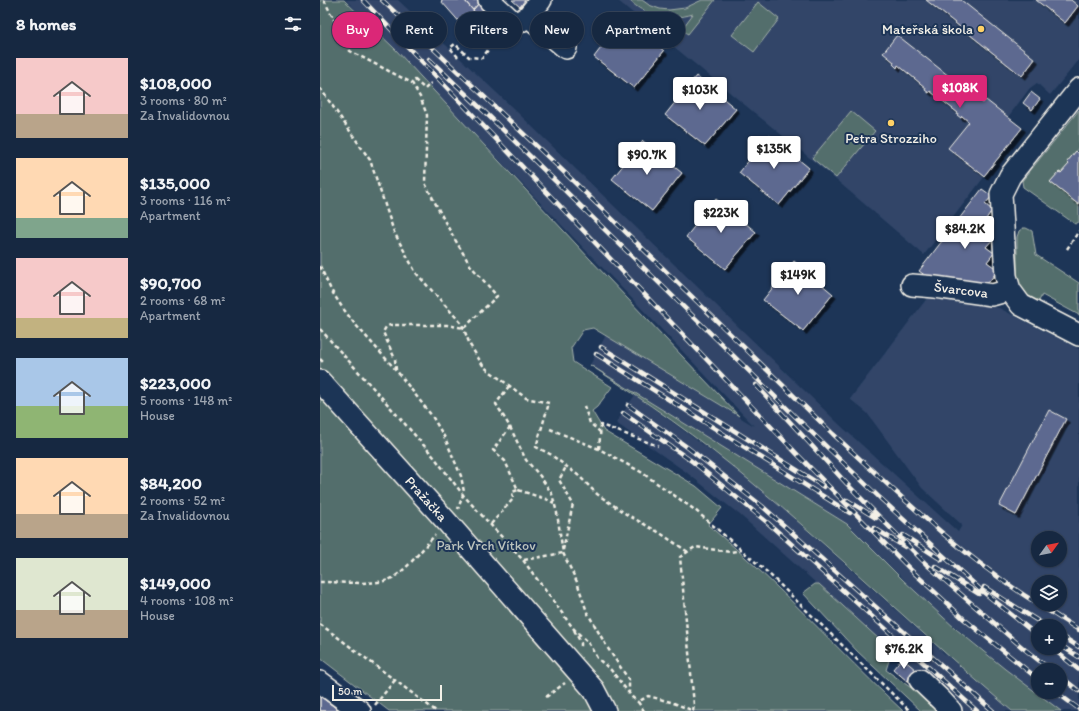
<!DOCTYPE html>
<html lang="en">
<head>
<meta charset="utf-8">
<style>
	:root { --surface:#162841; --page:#23344c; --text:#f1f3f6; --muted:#9ea6b1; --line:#35445a; --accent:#db2777 }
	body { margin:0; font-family:Itim,sans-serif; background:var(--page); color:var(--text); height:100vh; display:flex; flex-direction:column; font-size:15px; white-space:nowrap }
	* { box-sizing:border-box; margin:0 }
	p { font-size:13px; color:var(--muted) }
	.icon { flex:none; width:22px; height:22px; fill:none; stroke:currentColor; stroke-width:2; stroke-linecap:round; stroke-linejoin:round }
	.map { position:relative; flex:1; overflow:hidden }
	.panel { display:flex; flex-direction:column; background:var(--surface); width:320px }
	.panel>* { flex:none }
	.top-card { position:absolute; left:12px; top:12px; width:380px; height:36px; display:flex; gap:8px }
	.needle { width:26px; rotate:57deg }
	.controls { position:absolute; left:711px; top:531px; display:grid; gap:8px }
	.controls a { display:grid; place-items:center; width:36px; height:36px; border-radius:50%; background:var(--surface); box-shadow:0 1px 3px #0004,0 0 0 1px var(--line); font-size:20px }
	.scale { position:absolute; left:12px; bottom:10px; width:110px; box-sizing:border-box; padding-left:4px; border:2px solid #f4f1e8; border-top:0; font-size:11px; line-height:14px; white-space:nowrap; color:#f4f1e8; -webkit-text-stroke:3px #1d3557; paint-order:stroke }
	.price { position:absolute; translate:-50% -34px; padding:0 9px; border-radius:4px; background:#fff; color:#222; font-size:13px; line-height:26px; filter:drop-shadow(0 1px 2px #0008) }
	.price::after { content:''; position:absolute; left:50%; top:24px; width:12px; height:9px; margin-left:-6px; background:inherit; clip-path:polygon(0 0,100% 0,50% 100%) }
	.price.current { background:var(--accent); color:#fff }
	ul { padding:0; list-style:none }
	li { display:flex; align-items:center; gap:12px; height:100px; padding:0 16px }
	li span { display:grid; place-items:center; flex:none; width:112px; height:80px; border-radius:0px; color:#555 }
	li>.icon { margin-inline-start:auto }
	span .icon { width:48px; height:48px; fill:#fffc; stroke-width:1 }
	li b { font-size:17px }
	h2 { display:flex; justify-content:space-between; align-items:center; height:48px; padding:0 16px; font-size:17px }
	.tag { padding:0 14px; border-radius:18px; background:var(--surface); box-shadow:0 1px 3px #0004,0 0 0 1px var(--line); font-size:14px; line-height:36px }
	.tag.current { background:var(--accent); color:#fff }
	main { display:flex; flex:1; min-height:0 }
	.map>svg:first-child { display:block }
	.built { fill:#304568; fill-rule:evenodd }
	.green { fill:#536e6c; stroke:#a4b0aa }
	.building { fill:#5d6990; stroke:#f4f1e8; filter:url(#shadow) }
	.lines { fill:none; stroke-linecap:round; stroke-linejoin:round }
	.minor-casing { stroke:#f4f1e8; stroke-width:24 }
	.path { stroke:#f4f1e8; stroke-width:2.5; stroke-dasharray:4 3; stroke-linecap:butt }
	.minor { stroke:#1d3557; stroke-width:21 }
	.rail-casing { stroke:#f4f1e8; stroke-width:4.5 }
	.rail { stroke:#1d3557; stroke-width:3; stroke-dasharray:9; stroke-linecap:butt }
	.poi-dot { fill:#ffd166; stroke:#1d3557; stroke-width:1.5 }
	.labels { text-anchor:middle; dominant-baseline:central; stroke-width:4; stroke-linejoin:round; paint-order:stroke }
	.poi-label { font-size:14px; fill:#f4f1e8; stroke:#1d3557; text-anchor:end }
	.street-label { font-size:14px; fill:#f4f1e8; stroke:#1d3557 }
	.park-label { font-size:14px; fill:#bcc3bd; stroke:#1d3557 }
</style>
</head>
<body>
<main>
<section class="panel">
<h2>8 homes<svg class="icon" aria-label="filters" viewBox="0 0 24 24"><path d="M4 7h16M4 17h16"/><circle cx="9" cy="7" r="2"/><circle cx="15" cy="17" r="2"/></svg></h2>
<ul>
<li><span style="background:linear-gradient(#f6c9c9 70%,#b9a48a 0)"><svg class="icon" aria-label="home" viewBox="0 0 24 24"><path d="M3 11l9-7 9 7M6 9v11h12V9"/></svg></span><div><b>$108,000</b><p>3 rooms · 80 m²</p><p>Za Invalidovnou</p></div></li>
<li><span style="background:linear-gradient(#ffd9b3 75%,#7fa58c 0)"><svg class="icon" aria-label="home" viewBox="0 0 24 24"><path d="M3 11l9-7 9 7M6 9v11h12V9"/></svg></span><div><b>$135,000</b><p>3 rooms · 116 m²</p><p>Apartment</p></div></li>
<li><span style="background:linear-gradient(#f6c9c9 75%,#c2b280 0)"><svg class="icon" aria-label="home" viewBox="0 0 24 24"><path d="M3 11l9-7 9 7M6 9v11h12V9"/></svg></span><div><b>$90,700</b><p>2 rooms · 68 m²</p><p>Apartment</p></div></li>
<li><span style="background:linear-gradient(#a9c7e8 60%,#8fb573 0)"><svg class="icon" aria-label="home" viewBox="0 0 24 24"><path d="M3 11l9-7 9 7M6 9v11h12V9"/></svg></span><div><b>$223,000</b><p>5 rooms · 148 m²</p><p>House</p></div></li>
<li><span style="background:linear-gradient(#ffd9b3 70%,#b9a48a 0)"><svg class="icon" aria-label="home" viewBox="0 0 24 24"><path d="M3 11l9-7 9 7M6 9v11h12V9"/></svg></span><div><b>$84,200</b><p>2 rooms · 52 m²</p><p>Za Invalidovnou</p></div></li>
<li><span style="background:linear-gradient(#dfe7d0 65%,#b9a48a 0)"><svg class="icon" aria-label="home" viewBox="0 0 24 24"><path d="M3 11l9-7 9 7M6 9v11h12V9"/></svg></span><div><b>$149,000</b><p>4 rooms · 108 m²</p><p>House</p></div></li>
</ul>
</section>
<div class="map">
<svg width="759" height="711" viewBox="0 0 759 711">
	<defs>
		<filter id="shadow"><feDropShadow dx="3.5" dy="3.5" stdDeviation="0" flood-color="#0009"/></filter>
	</defs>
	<rect width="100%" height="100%" fill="#1d3557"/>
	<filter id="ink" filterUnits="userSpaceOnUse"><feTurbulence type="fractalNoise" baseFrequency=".025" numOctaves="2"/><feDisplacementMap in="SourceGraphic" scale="8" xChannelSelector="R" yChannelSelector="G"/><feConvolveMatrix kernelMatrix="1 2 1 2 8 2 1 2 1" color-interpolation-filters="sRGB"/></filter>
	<g filter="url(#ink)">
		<path class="built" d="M26,0H78L196,111L521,426L638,532L642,525L602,488L547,413L530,399L608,297L616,298L618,296L679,308L759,349V711H741L685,669L615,610L527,524L270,365L286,335L434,426ZM718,538H740V560H718ZM718,582H740V604H718ZM718,626H740V648H718ZM718,670H740V692H718Z
			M297,0H759V60L730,95L717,83L710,88L688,117L702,128L604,255L508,173Z
			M315,395L405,461L450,497L627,656L692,711H639L420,515L366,472L296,423Z"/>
		<path class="green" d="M0,0H24L75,49L269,258L419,416L273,328L263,330L251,348L253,362L292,387L277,407L272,411L284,431L376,486L402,508L388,525C458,582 517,650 583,711H69L0,658Z
			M309,0H322L329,5L340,9L349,10L365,8L382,0H395L368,34L361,30L373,14C350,21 326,17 309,0Z
			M438,2L459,19L434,52L412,35Z
			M759,110V147L747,162L749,164L741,173L739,172L730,182L759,205V222L755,224L703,187L702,181Z
			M531,111L555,131L516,178L492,158Z
			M703,228H706L712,231L716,255L759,283V315L722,295L718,303L715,304L702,292L697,279V237L699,231Z
			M270,365L527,524L583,580L636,629L685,669L741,711H692C603,636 519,554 429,480C379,438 325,401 270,365Z
			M495,584H499L572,651L566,670L594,690L635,711H601L537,651L483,593Z"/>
		<path class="building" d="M122,0H144L163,22L150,34L121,1Z
			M147,0H161L153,10L146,2Z
			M192,0H205L200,7Z
			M606,0H641L715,59L702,76Z
			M716,0H751L758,6L745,23Z
			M161,1L166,7L158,16L153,10Z
			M304,18L344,51L314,88L274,57Z
			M577,35L663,103L666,100L702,128L664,176L628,148L649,122L642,116L641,118L637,115L638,113L610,91L609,93L605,90L606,88L578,65L577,68L573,64L574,62L563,53Z
			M376,76L416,109L385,146L345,115Z
			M711,92L720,99L712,110L703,103Z
			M449,135L489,168L459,205L419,173Z
			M323,141L362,173L332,211L292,179Z
			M756,151L759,154V205L730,182L739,172L741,173L749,164L747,162Z
			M662,189L672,196L665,204L672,210L666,219L673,224L666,233L673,239L666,247L674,253L667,262L678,270L662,291L620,281L613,276L610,279L599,271Z
			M396,199L436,232L405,269L366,237Z
			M474,261L513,294L483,331L443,300Z
			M729,410L746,419L696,515L679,506Z
			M582,658L596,670L587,681L573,669Z
			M0,696L20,711H0Z
			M0,696L20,711H0Z"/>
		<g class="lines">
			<defs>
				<path id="minor" d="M169,0L191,20L198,23L208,16L221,0
					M208,16L246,48
					M759,89L690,176L681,194L686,276L690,290L701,305L759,335
					M592,285L615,287L672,295L690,290
					M0,381L128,523L274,690L285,711
					M600,680L621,700L631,711
					M0,682L40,711"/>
			</defs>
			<use href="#minor" class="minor-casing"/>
			<path class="path" d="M4,0L30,51L92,83
				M138,57L130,48L135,44L149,57L162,58L181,33
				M0,88L50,160L74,232L96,273L142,324L150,345L164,367L206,398L229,403L216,447L230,454L259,476L277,494L306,514L340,533L368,552
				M747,249L759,231
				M0,266L11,290L22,307L34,323L76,370L112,416L125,438L141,476L144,492L138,509
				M0,329L63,399L114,457L144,496L203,560L253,628L269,644L277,658L291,670L312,697L318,702
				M0,359L4,363
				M76,370L75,359L63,332L66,327L70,325H127L144,328L177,296L150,265L126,224L105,183L107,115L100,97L92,83L95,80L105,89L111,83
				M189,386L176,404L190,427L173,450L185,461L198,490L226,499L234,503
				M264,406L270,423L280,432
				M190,427L206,460L220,476L232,494L237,513L243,553L257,582L267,612L287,647L309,680V692
				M230,429L279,449L321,472L375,510L447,572L590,711
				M279,449L281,425L338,446
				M171,524L193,499L192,492L198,490
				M243,550L253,504L239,480L246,467
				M204,560L243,553
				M0,582C16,582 55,585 68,580C84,574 103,548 115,535
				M0,624L116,711
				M254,630L261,643V648
				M226,697L245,683
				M55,705L75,680
				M324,711L318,702L328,696L351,702L374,711
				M373,711L374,705L360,557L375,547L411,552L422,550"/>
			<use href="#minor" class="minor"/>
			<defs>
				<path id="rail" d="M43,0L478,455L592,571L644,619L718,679
					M62,0L245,173L513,434C577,493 644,558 718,604
					M109,59L171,118L484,425L560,498L662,591L718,636
					M281,347L504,487
					M276,354L530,513
					M436,385L527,484L606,564L703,648L731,670
					M308,405L367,447L442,506L673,711
					M303,413L373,462L448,523L657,711
					M527,500L556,518
					M554,528L585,547
					M583,535L622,560
					M615,566L659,594
					M664,587L726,626
					M718,604L759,630
					M740,635L759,647
					M740,645L759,657
					M732,648L759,670
					M740,676L759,691
					M736,692L759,709"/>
			</defs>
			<use href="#rail" class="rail-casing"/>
			<use href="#rail" class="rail"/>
		</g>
	</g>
	<g class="poi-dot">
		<circle cx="661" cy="29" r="4"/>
		<circle cx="571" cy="123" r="4"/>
	</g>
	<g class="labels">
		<g class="poi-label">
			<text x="653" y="29">Mateřská škola</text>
			<text x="571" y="138" text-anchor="middle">Petra Strozziho</text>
		</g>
		<g class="street-label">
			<text transform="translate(641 290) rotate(7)">Švarcova</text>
			<text transform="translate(106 499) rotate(48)">Pražačka</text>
		</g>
		<g class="park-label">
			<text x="166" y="545">Park Vrch Vítkov</text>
		</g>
	</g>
</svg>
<div class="controls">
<a><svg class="needle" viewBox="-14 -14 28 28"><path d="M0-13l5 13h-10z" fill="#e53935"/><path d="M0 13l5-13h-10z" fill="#9ea6b1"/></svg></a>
<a><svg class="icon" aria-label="layers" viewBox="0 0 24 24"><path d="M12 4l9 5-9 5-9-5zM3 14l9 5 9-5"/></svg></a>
<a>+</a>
<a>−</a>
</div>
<div class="scale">50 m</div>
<b class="price current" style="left:640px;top:109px">$108K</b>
<b class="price" style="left:380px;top:111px">$103K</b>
<b class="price" style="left:454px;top:170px">$135K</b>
<b class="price" style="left:327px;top:176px">$90.7K</b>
<b class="price" style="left:401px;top:234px">$223K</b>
<b class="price" style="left:645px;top:250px">$84.2K</b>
<b class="price" style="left:478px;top:296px">$149K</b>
<b class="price" style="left:584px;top:670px">$76.2K</b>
<div class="top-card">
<a class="tag current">Buy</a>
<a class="tag">Rent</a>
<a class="tag">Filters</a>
<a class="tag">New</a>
<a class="tag">Apartment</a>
</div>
</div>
</main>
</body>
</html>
